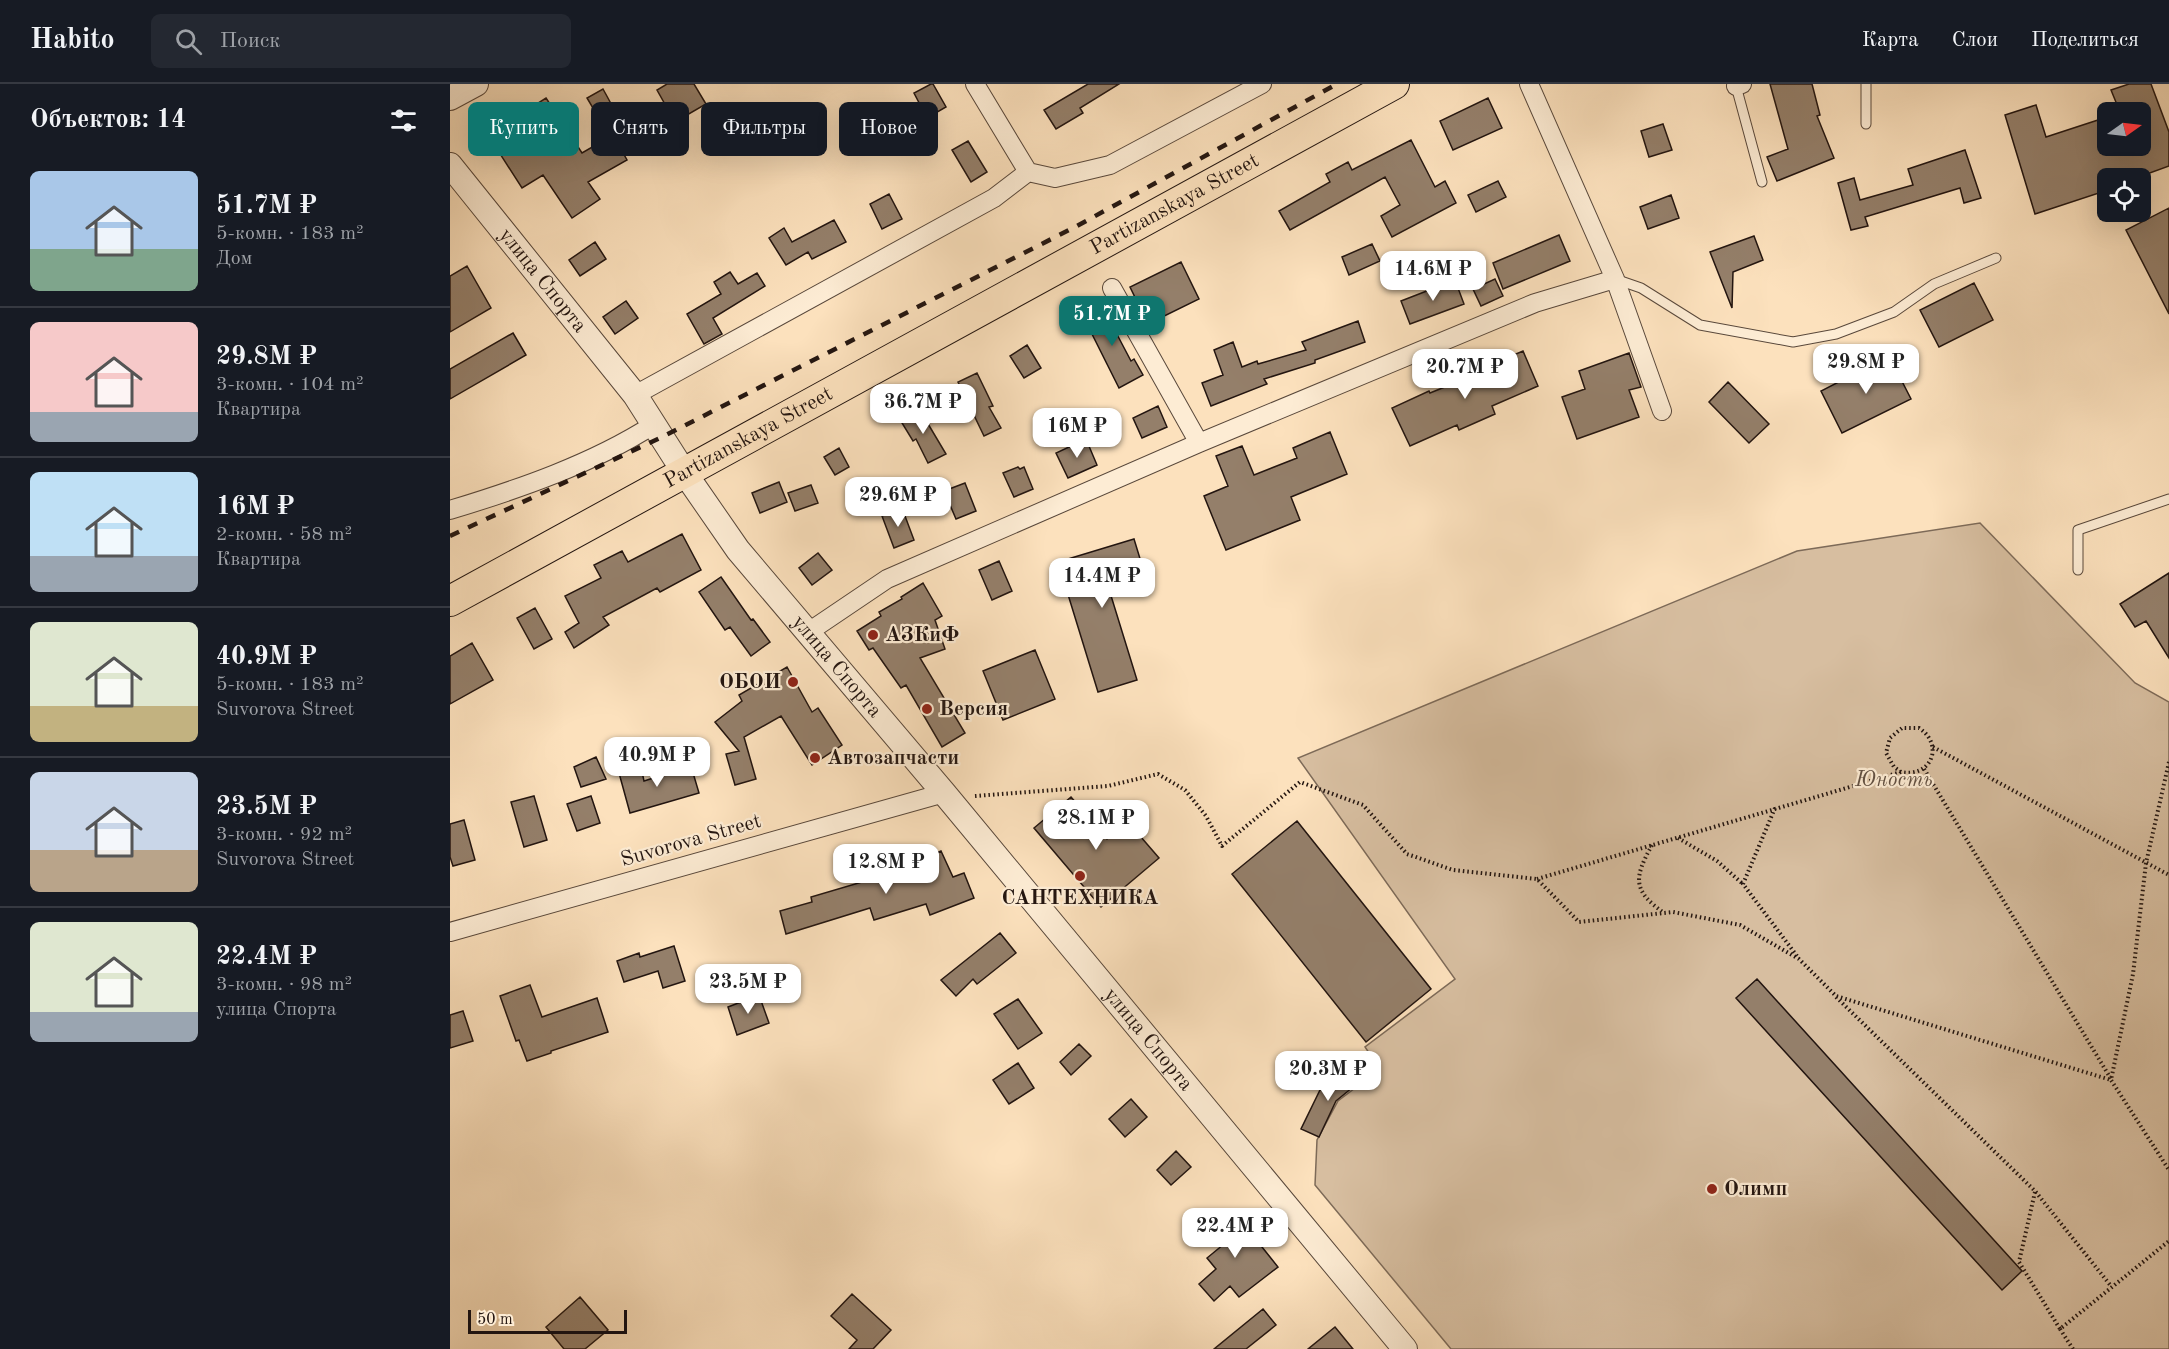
<!DOCTYPE html>
<html lang="ru">
<head>
<meta charset="utf-8">
<style>
	:root { --surface:#171b24; --page:#242831; --text:#f1f3f6; --muted:#9ea1a6; --line:#363941; --accent:#0f766e }
	body { margin:0; font-family:"Old Standard TT",serif; background:var(--page); color:var(--text); height:100vh; display:flex; flex-direction:column; font-size:22px; white-space:nowrap }
	* { box-sizing:border-box; margin:0 }
	p { font-size:20px; color:var(--muted) }
	.icon { flex:none; width:33px; height:33px; fill:none; stroke:currentColor; stroke-width:2; stroke-linecap:round; stroke-linejoin:round }
	.map { position:relative; flex:1; overflow:hidden }
	.sheet { display:flex; flex-direction:column; background:var(--surface); width:450px }
	.sheet>* { flex:none }
	.guide { position:absolute; left:18px; top:18px; width:570px; height:54px; display:flex; gap:12px }
	.needle { width:39px; rotate:76deg }
	.tools { position:absolute; left:1647px; top:18px; display:grid; gap:12px }
	.tools a { display:grid; place-items:center; width:54px; height:54px; border-radius:9px; background:var(--surface); box-shadow:0 6px 24px #0002; font-size:30px }
	.scale { position:absolute; left:18px; bottom:15px; width:159px; box-sizing:border-box; padding-left:6px; border:3px solid #231510; border-top:0; font-size:16px; line-height:21px; white-space:nowrap; color:#231510; -webkit-text-stroke:4px #fdecd4; paint-order:stroke }
	.price { position:absolute; translate:-50% -51px; padding:0 14px; border-radius:12px; background:#fff; color:#222; font-size:20px; line-height:39px; filter:drop-shadow(0 2px 3px #0008) }
	.price::after { content:''; position:absolute; left:50%; top:36px; width:18px; height:14px; margin-left:-9px; background:inherit; clip-path:polygon(0 0,100% 0,50% 100%) }
	.price.current { background:var(--accent); color:#fff }
	ul { padding:0; list-style:none }
	li { display:flex; align-items:center; gap:18px; height:150px; padding:0 30px }
	li+li { border-top:2px solid var(--line) }
	li span { display:grid; place-items:center; flex:none; width:168px; height:120px; border-radius:9px; color:#555 }
	li>.icon { margin-inline-start:auto }
	span .icon { width:72px; height:72px; fill:#fffc; stroke-width:1 }
	li b { font-size:26px }
	h2 { display:flex; justify-content:space-between; align-items:center; height:72px; padding:0 30px; font-size:26px }
	.pill { padding:0 21px; border-radius:9px; background:var(--surface); box-shadow:0 6px 24px #0002; font-size:21px; line-height:54px }
	.pill.current { background:var(--accent); color:#fff }
	header { display:flex; align-items:center; gap:36px; box-sizing:border-box; height:84px; padding:0 30px; background:var(--surface); border-bottom:2px solid var(--line) }
	header strong { font-size:28px }
	nav { display:flex; gap:33px; margin-inline-start:auto; font-size:21px }
	.search { width:420px; height:54px; background:var(--page); display:flex; align-items:center; gap:15px; box-sizing:border-box; padding:0 21px; border-radius:9px; color:var(--muted); font-size:22px }
	main { display:flex; flex:1; min-height:0 }
	.map>svg:first-child { display:block }
	.green { fill:#d7bea0; stroke:#7d6a58; stroke-width:1.5 }
	.building { fill:#947f6a; stroke:#231510; stroke-width:1.5 }
	.lines { fill:none; stroke-linecap:round; stroke-linejoin:round }
	.service-casing { stroke:#59483b; stroke-width:11 }
	.minor-casing { stroke:#59483b; stroke-width:20 }
	.tertiary-casing { stroke:#59483b; stroke-width:26 }
	.primary-casing { stroke:#231510; stroke-width:32 }
	.path { stroke:#231510; stroke-width:4; stroke-dasharray:1.5 3; stroke-linecap:butt }
	.service { stroke:#fdecd4; stroke-width:9 }
	.minor { stroke:#fdecd4; stroke-width:18 }
	.tertiary { stroke:#fdecd4; stroke-width:24 }
	.primary { stroke:#fce1bd; stroke-width:30 }
	.rail { stroke:#231510; stroke-width:4.5; stroke-dasharray:10 10; stroke-linecap:butt }
	.poi-dot { fill:#8f2418; stroke:#fdecd4; stroke-width:2 }
	.labels { text-anchor:middle; dominant-baseline:central; stroke-width:4.5; stroke-linejoin:round; paint-order:stroke }
	.street-label { font-size:21px; fill:#231510; stroke:#fdecd4 }
	.poi-label { font-size:21px; font-weight:bold; fill:#231510; stroke:#fdecd4; text-anchor:start }
	.park-label { font-size:21px; font-style:italic; fill:#625042; stroke:#fdecd4 }
</style>
</head>
<body>
<header>
<strong>Habito</strong>
<div class="search"><svg class="icon" aria-label="search" viewBox="0 0 24 24"><circle cx="10" cy="10" r="6"/><path d="M15 15l6 6"/></svg>Поиск</div>
<nav><a>Карта</a><a>Слои</a><a>Поделиться</a></nav>
</header>
<main>
<section class="sheet">
<h2>Объектов: 14<svg class="icon" aria-label="filters" viewBox="0 0 24 24"><path d="M4 7h16M4 17h16"/><circle cx="9" cy="7" r="2"/><circle cx="15" cy="17" r="2"/></svg></h2>
<ul>
<li><span style="background:linear-gradient(#a9c7e8 65%,#7fa58c 0)"><svg class="icon" aria-label="home" viewBox="0 0 24 24"><path d="M3 11l9-7 9 7M6 9v11h12V9"/></svg></span><div><b>51.7M ₽</b><p>5-комн. · 183 m²</p><p>Дом</p></div></li>
<li><span style="background:linear-gradient(#f6c9c9 75%,#9aa5b1 0)"><svg class="icon" aria-label="home" viewBox="0 0 24 24"><path d="M3 11l9-7 9 7M6 9v11h12V9"/></svg></span><div><b>29.8M ₽</b><p>3-комн. · 104 m²</p><p>Квартира</p></div></li>
<li><span style="background:linear-gradient(#bfe0f5 70%,#9aa5b1 0)"><svg class="icon" aria-label="home" viewBox="0 0 24 24"><path d="M3 11l9-7 9 7M6 9v11h12V9"/></svg></span><div><b>16M ₽</b><p>2-комн. · 58 m²</p><p>Квартира</p></div></li>
<li><span style="background:linear-gradient(#dfe7d0 70%,#c2b280 0)"><svg class="icon" aria-label="home" viewBox="0 0 24 24"><path d="M3 11l9-7 9 7M6 9v11h12V9"/></svg></span><div><b>40.9M ₽</b><p>5-комн. · 183 m²</p><p>Suvorova Street</p></div></li>
<li><span style="background:linear-gradient(#c9d6e8 65%,#b9a48a 0)"><svg class="icon" aria-label="home" viewBox="0 0 24 24"><path d="M3 11l9-7 9 7M6 9v11h12V9"/></svg></span><div><b>23.5M ₽</b><p>3-комн. · 92 m²</p><p>Suvorova Street</p></div></li>
<li><span style="background:linear-gradient(#dfe7d0 75%,#9aa5b1 0)"><svg class="icon" aria-label="home" viewBox="0 0 24 24"><path d="M3 11l9-7 9 7M6 9v11h12V9"/></svg></span><div><b>22.4M ₽</b><p>3-комн. · 98 m²</p><p>улица Спорта</p></div></li>
</ul>
</section>
<div class="map">
<svg width="1719" height="1265" viewBox="0 0 1719 1265">
	<rect width="100%" height="100%" fill="#fce1bd"/>
	<filter id="stains"><feTurbulence type="fractalNoise" baseFrequency=".00333" numOctaves="4"/><feColorMatrix values="0 0 0 0 .2 0 0 0 0 .09 0 0 0 0 .02 0 0 0 .5 -.17"/></filter>
	<radialGradient id="worn" r=".72"><stop offset=".6" stop-color="#630" stop-opacity="0"/><stop offset="1" stop-color="#630" stop-opacity=".3"/></radialGradient>
	<path class="green" d="M1530,439L1685,599L1719,618V1265H1001L865,1101L867,1056L888,1017L930,985L915,963L1005,895L848,674L1347,467Z"/>
	<path class="building" d="M217,0H244L256,20L225,38L207,6Z
		M481,0H483L496,23L477,34L464,9Z
		M638,0H669L630,24L633,29L606,45L594,26Z
		M1320,0H1362L1370,31L1367,32L1384,74L1327,97L1317,73L1338,65Z
		M1679,0H1701L1719,48V82L1686,94H1658V106L1585,130L1555,31L1586,21L1596,53L1648,36L1656,62H1690V28H1670L1661,6Z
		M153,5L171,38L156,46L137,14Z
		M96,14L132,69L163,51L177,76L138,98L150,115L122,134L93,91L72,104L38,51Z
		M1038,14L1052,44L1003,66L990,37Z
		M1213,40L1222,66L1199,73L1191,47Z
		M961,56L985,103L995,97L1006,119L942,153L931,132L950,121L935,93L840,146L829,127L880,98L876,90L898,78L902,86Z
		M518,57L537,88L521,98L502,66Z
		M1515,66L1531,114L1514,119L1510,104L1415,133L1418,142L1401,146L1388,99L1404,94L1410,116L1463,101L1458,85Z
		M1048,97L1056,113L1026,128L1018,111Z
		M439,110L452,135L432,145L420,120Z
		M1221,111L1229,134L1198,145L1190,123Z
		M1719,124V230L1676,146Z
		M384,136L396,158L362,175L358,168L336,181L319,154L334,144L342,158Z
		M1109,151L1120,177L1053,205L1043,179Z
		M1304,152L1313,176L1283,188L1282,224L1260,168Z
		M145,158L156,175L130,192L119,176Z
		M922,160L930,177L899,191L892,173Z
		M731,178L749,215L698,240L680,203Z
		M17,182L41,224L0,248V192Z
		M280,188L288,200L307,189L315,202L263,234L272,250L254,260L237,230L271,210L264,198Z
		M1045,195L1053,212L1031,222L1023,205Z
		M1005,196L1014,220L960,240L951,217Z
		M1524,199L1543,236L1489,263L1470,226Z
		M176,217L188,234L165,250L153,233Z
		M651,220L681,277L684,275L693,291L669,304L632,230Z
		M908,237L915,258L865,276V279L814,295L817,300L761,322L752,299L773,291L764,266L783,258L792,283L807,277L808,280L856,266L852,258Z
		M63,249L76,271L0,315V285Z
		M577,261L591,284L574,294L560,272Z
		M1073,267L1088,302L1042,322L1045,330L1009,346L1007,341L960,362L942,324L979,307L980,309L1039,285L1038,282Z
		M1179,269L1191,303L1179,306L1189,333L1127,355L1112,313L1135,305L1129,287Z
		M1439,272L1461,315L1392,349L1371,307Z
		M527,289L543,322L539,323L551,344L534,352L508,298Z
		M1278,298L1319,340L1299,359L1259,318Z
		M708,322L717,343L692,354L683,334Z
		M468,323L496,370L478,379L466,355L463,357L449,334Z
		M880,348L897,390L841,413L850,436L776,466L754,412L778,402L766,372L792,362L804,391L847,374L843,364Z
		M636,355L647,381L618,394L606,369Z
		M389,364L399,383L385,391L374,373Z
		M568,383L570,385L574,383L583,405L564,413L553,389Z
		M329,398L337,418L310,429L302,409Z
		M515,399L526,427L506,435L494,407Z
		M361,401L368,419L345,427L338,409Z
		M452,424L464,456L444,464L432,432Z
		M232,450L251,486L210,508L207,504L153,533L159,541L124,564L115,548L129,539L115,512L151,494L144,481L172,467L178,478Z
		M684,455L695,491L658,502L687,596L648,608L608,478Z
		M368,469L382,486L362,501L349,484Z
		M549,477L562,507L542,516L529,486Z
		M1719,489V574L1696,537L1685,543L1670,520Z
		M271,493L301,536L303,535L320,558L301,572L280,543L275,546L249,508Z
		M473,499L492,532L485,536L495,565L470,574L515,649L492,663L456,601L451,604L423,564L419,566L407,547L431,532L429,528L452,515L451,513Z
		M85,524L102,555L84,565L67,534Z
		M22,559L43,596L0,620V572Z
		M585,566L605,615L553,636L533,587Z
		M337,583L362,628L368,624L392,661L362,681L331,632L294,653L306,695L285,701L276,670L289,667L265,638L292,617L289,611Z
		M146,673L156,695L131,703L124,683Z
		M241,682L249,709L180,729L169,689L191,683L194,697Z
		M84,712L97,756L74,763L61,718Z
		M141,712L150,739L127,747L117,720Z
		M621,713L657,755L678,738L709,774L651,823L584,744Z
		M14,736L25,776L3,782L0,773V740Z
		M847,737L981,905L916,958L782,790Z
		M491,767L503,793L514,789L524,814L480,831L476,820L424,836L420,824L336,850L330,827L362,818L361,813L412,798L411,794L450,782L451,784Z
		M550,849L566,869L527,900L523,895L506,912L491,896Z
		M224,862L235,897L213,904L208,887L174,898L167,877L189,869L190,873Z
		M1307,895L1572,1187L1552,1206L1286,914Z
		M80,901L92,933L147,914L158,948L101,967V969L77,977L69,956L66,957L50,912Z
		M309,911L319,939L287,951L278,923Z
		M568,915L592,949L568,965L544,930Z
		M13,927L23,957L0,964V931Z
		M629,960L641,972L621,991L610,978Z
		M568,979L584,1004L559,1020L543,996Z
		M896,985L908,999L886,1017L869,1053L851,1045L870,1006Z
		M681,1015L697,1033L675,1053L659,1035Z
		M726,1067L741,1083L721,1101L707,1086Z
		M772,1125L791,1146L796,1143L828,1183L789,1213L780,1202L764,1217L749,1200L766,1185L757,1174L774,1160L755,1140Z
		M402,1210L441,1246L423,1265H399L407,1256L381,1232Z
		M130,1213L158,1246L135,1265H114L96,1243Z
		M813,1225L826,1241L796,1265H764Z
		M885,1243L903,1265H858Z"/>
	<g class="lines">
		<defs>
			<path id="service" d="M1416,0V40
				M1286,2L1312,98
				M1165,195L1191,204L1250,241L1343,258L1386,250L1444,228L1484,200L1546,174
				M1628,486V446L1719,415"/>
			<path id="minor" d="M525,0L578,88
				M1079,0L1165,195L1212,327
				M1286,2L1292,0
				M662,204L749,359
				M185,311L544,114L578,88L605,94L660,81L812,0
				M0,426C69,405 142,380 203,341
				M357,549L437,495L749,359L1085,219L1165,195
				M0,848L494,709"/>
			<g id="tertiary">
				<path d="M0,14L26,0"/>
				<path id="s1" d="M0,81L185,311L234,388L288,466L494,709L955,1265"/>
			</g>
			<g id="primary">
				<path id="s2" d="M0,517L944,0"/>
			</g>
		</defs>
		<use href="#service" class="service-casing"/>
		<use href="#minor" class="minor-casing"/>
		<use href="#tertiary" class="tertiary-casing"/>
		<use href="#primary" class="primary-casing"/>
		<path class="path" d="M1483,663L1719,791
			M1719,678L1696,779L1683,890L1661,996L1719,1086
			M1474,685L1661,995
			M525,712L658,702L708,690L735,706L756,732L772,762L850,698L913,721L957,770L1003,786L1087,795L1129,838L1223,828L1290,841L1349,875L1386,912L1661,996
			M1325,724L1293,800L1347,872
			M1228,754L1267,777L1293,800
			M1202,761C1184,794 1182,806 1214,829
			M1087,795L1451,688C1481,694 1495,661 1469,644H1452L1440,654L1436,669L1444,683L1451,688
			M1386,913L1585,1107L1661,1202
			M1585,1108L1569,1178L1610,1245L1719,1157
			M1610,1245L1623,1265"/>
		<use href="#service" class="service"/>
		<use href="#minor" class="minor"/>
		<use href="#tertiary" class="tertiary"/>
		<use href="#primary" class="primary"/>
		<path class="rail" d="M0,452L212,353L625,143L887,0"/>
	</g>
	<g class="poi-dot">
		<circle cx="423" cy="551" r="6"/>
		<circle cx="343" cy="598" r="6"/>
		<circle cx="477" cy="625" r="6"/>
		<circle cx="365" cy="674" r="6"/>
		<circle cx="630" cy="792" r="6"/>
		<circle cx="1262" cy="1105" r="6"/>
	</g>
	<g class="labels">
		<g class="street-label">
			<text stroke="none"><textPath href="#s2" startOffset="826">Partizanskaya Street</textPath></text>
			<text stroke="none"><textPath href="#s1" startOffset="148">улица Спорта</textPath></text>
			<text stroke="none"><textPath href="#s2" startOffset="340">Partizanskaya Street</textPath></text>
			<text stroke="none"><textPath href="#s1" startOffset="634">улица Спорта</textPath></text>
			<text transform="translate(241 757) rotate(-16)">Suvorova Street</text>
			<text stroke="none"><textPath href="#s1" startOffset="1120">улица Спорта</textPath></text>
		</g>
		<g class="poi-label">
			<text x="435" y="551">АЗКиФ</text>
			<text x="331" y="598" text-anchor="end">ОБОИ</text>
			<text x="489" y="625">Версия</text>
			<text x="377" y="674">Автозапчасти</text>
			<text x="630" y="814" text-anchor="middle">САНТЕХНИКА</text>
			<text x="1274" y="1105">Олимп</text>
		</g>
		<g class="park-label">
			<text x="1444" y="696">Юность</text>
		</g>
	</g>
	<rect width="100%" height="100%" filter="url(#stains)"/>
	<rect width="100%" height="100%" fill="url(#worn)"/>
</svg>
<div class="tools">
<a><svg class="needle" viewBox="-14 -14 28 28"><path d="M0-13l5 13h-10z" fill="#e53935"/><path d="M0 13l5-13h-10z" fill="#9ea1a6"/></svg></a>
<a><svg class="icon" aria-label="locate" viewBox="0 0 24 24"><circle cx="12" cy="12" r="6"/><path d="M12 2v4M12 18v4M2 12h4M18 12h4"/></svg></a>
</div>
<div class="scale">50 m</div>
<b class="price" style="left:983px;top:218px">14.6M ₽</b>
<b class="price current" style="left:662px;top:263px">51.7M ₽</b>
<b class="price" style="left:1416px;top:311px">29.8M ₽</b>
<b class="price" style="left:1015px;top:316px">20.7M ₽</b>
<b class="price" style="left:473px;top:351px">36.7M ₽</b>
<b class="price" style="left:627px;top:375px">16M ₽</b>
<b class="price" style="left:448px;top:444px">29.6M ₽</b>
<b class="price" style="left:652px;top:525px">14.4M ₽</b>
<b class="price" style="left:207px;top:704px">40.9M ₽</b>
<b class="price" style="left:646px;top:767px">28.1M ₽</b>
<b class="price" style="left:436px;top:811px">12.8M ₽</b>
<b class="price" style="left:298px;top:931px">23.5M ₽</b>
<b class="price" style="left:878px;top:1018px">20.3M ₽</b>
<b class="price" style="left:785px;top:1175px">22.4M ₽</b>
<div class="guide">
<a class="pill current">Купить</a>
<a class="pill">Снять</a>
<a class="pill">Фильтры</a>
<a class="pill">Новое</a>
</div>
</div>
</main>
</body>
</html>
